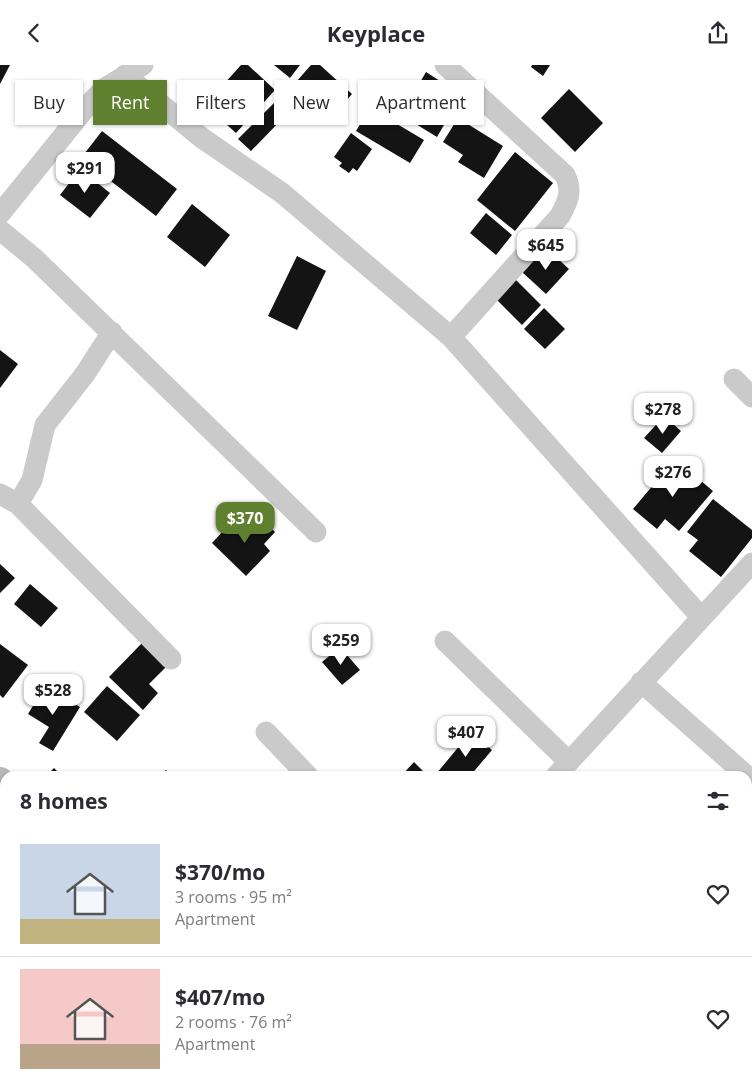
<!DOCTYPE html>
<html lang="en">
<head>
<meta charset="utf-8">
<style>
	:root { --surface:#fff; --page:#f2f2f3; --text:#2b2b33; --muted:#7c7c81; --line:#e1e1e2; --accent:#5f802f }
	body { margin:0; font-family:"Open Sans",sans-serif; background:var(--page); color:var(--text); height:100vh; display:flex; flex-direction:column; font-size:19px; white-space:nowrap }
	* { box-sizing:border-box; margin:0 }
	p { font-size:16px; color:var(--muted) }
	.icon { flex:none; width:28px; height:28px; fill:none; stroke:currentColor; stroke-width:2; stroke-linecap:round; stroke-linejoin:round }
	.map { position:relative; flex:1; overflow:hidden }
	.panel { position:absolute; left:0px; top:706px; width:752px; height:321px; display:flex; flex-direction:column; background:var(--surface); border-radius:15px 15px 0 0; box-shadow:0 1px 4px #0004 }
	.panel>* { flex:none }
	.hud { position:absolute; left:15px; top:15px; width:500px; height:45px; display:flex; gap:10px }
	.price { position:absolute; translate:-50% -42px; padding:0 11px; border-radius:10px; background:#fff; color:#222; font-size:16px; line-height:32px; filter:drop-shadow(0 1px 2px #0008) }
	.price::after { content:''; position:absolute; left:50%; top:30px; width:15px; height:11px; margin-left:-8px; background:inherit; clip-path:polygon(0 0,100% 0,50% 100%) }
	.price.current { background:var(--accent); color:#fff }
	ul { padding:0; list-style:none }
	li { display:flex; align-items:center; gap:15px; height:125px; padding:0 20px }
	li+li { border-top:1px solid var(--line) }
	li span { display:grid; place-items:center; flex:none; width:140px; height:100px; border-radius:0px; color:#555 }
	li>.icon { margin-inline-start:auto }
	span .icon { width:60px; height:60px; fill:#fffc; stroke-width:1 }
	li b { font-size:21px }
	h2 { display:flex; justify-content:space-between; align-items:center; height:60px; padding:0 20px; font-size:21px }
	.pill { padding:0 18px; border-radius:0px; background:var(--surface); box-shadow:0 1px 4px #0004; font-size:18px; line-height:45px }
	.pill.current { background:var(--accent); color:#fff }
	header { display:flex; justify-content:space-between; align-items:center; height:65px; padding:0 20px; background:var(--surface); font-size:22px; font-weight:700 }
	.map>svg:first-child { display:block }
	.building { fill:#141414 }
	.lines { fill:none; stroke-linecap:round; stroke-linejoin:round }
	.lane { stroke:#cacaca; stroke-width:11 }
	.street { stroke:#cacaca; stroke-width:21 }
	.secondary { stroke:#b7b7b7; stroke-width:28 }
</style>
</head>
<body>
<header><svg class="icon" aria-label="back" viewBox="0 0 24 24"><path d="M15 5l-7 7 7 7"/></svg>Keyplace<svg class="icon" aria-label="share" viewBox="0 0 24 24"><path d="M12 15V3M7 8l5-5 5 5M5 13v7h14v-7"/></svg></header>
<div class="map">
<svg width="752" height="1027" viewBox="0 0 752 1027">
	<rect width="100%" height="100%" fill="#fff"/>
	<path class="building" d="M0,0H10L0,19Z
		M241,0H248L275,25L236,68L205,40Z
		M274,0H300L290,13Z
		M311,0H320L352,29L333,51L296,17Z
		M532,0H550L543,11L531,2Z
		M426,7L440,16L436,23L458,36L437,72L401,50Z
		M569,24L603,58L575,87L541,53Z
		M274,38L285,51L251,86L238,74Z
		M370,43L424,75L410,98L356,66Z
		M458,53L503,81L484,113L458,97L463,90L443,77Z
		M102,66L177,124L156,151L81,93Z
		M351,68L372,84L357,106L353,103L349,108L339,101L342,98L334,92Z
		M515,87L553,118L515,166L477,135Z
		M80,104L110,128L90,153L60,130Z
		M192,139L230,170L205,202L167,172Z
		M486,148L512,170L496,190L470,168Z
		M545,182L569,204L546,229L522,207Z
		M297,191L326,206L297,265L268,251Z
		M513,212L541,240L522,260L494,232Z
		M544,243L565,264L545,284L524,264Z
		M0,285L18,299L0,323Z
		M664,351L681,366L662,388L644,373Z
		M675,394L713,426L679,466L665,454L657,464L633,444Z
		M713,434L752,465V473L721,512L689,486L698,475L687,467Z
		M236,452L248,464L260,452L275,467L264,479L270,486L246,511L212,478Z
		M0,499L15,513L0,528Z
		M30,519L58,543L41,562L14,539Z
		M142,578L166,602L149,619L158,628L143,645L109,612Z
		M0,579L28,600L3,633L0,630Z
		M340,582L360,605L342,620L322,597Z
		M45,621L80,642L53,686L39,678L49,662L28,649Z
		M107,621L140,650L117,676L84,647Z
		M471,667L492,685L470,711H438L436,709Z
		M414,697L428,711H401Z
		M54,703L62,711H46Z
		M166,705L172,711H159Z"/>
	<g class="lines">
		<path class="lane" d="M267,1027L271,1022"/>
		<path class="street" d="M445,0L565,110C573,126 568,136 560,151L451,272
			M125,10L202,73L282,128L451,272L701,552
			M0,149L88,40L105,23L143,0
			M0,165L34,193L316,467
			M734,314L752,332
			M0,429L18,439L171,594
			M18,439L32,415L45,360L85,309L112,267
			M445,576L569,697
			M641,617L747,711
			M266,667L308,711
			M556,711L752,498
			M748,831L752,826
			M748,980H752
			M565,1027L569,1022"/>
		<path class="secondary" d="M0,716L5,721
			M297,1022L302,1027"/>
	</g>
</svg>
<b class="price" style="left:85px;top:129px">$291</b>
<b class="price" style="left:546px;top:206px">$645</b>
<b class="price" style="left:663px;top:370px">$278</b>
<b class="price" style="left:673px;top:433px">$276</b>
<b class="price current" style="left:245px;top:479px">$370</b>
<b class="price" style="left:341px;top:601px">$259</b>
<b class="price" style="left:53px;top:651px">$528</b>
<b class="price" style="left:466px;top:693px">$407</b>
<div class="hud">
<a class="pill">Buy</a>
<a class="pill current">Rent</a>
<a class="pill">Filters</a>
<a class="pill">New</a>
<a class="pill">Apartment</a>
</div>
<section class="panel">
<h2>8 homes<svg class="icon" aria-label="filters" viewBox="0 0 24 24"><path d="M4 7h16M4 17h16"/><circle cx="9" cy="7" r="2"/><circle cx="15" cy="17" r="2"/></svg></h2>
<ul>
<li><span style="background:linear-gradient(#c9d6e8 75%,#c2b280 0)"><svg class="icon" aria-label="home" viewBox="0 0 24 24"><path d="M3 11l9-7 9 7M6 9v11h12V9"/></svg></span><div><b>$370/mo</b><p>3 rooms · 95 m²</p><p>Apartment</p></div><svg class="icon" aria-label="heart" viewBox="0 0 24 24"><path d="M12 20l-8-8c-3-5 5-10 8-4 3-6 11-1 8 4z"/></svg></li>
<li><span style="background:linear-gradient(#f6c9c9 75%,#b9a48a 0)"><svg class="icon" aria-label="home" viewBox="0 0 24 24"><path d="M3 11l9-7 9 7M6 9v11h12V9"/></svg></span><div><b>$407/mo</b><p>2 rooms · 76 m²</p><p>Apartment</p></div><svg class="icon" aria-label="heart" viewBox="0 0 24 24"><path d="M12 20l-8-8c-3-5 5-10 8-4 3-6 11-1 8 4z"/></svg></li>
</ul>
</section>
</div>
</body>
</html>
